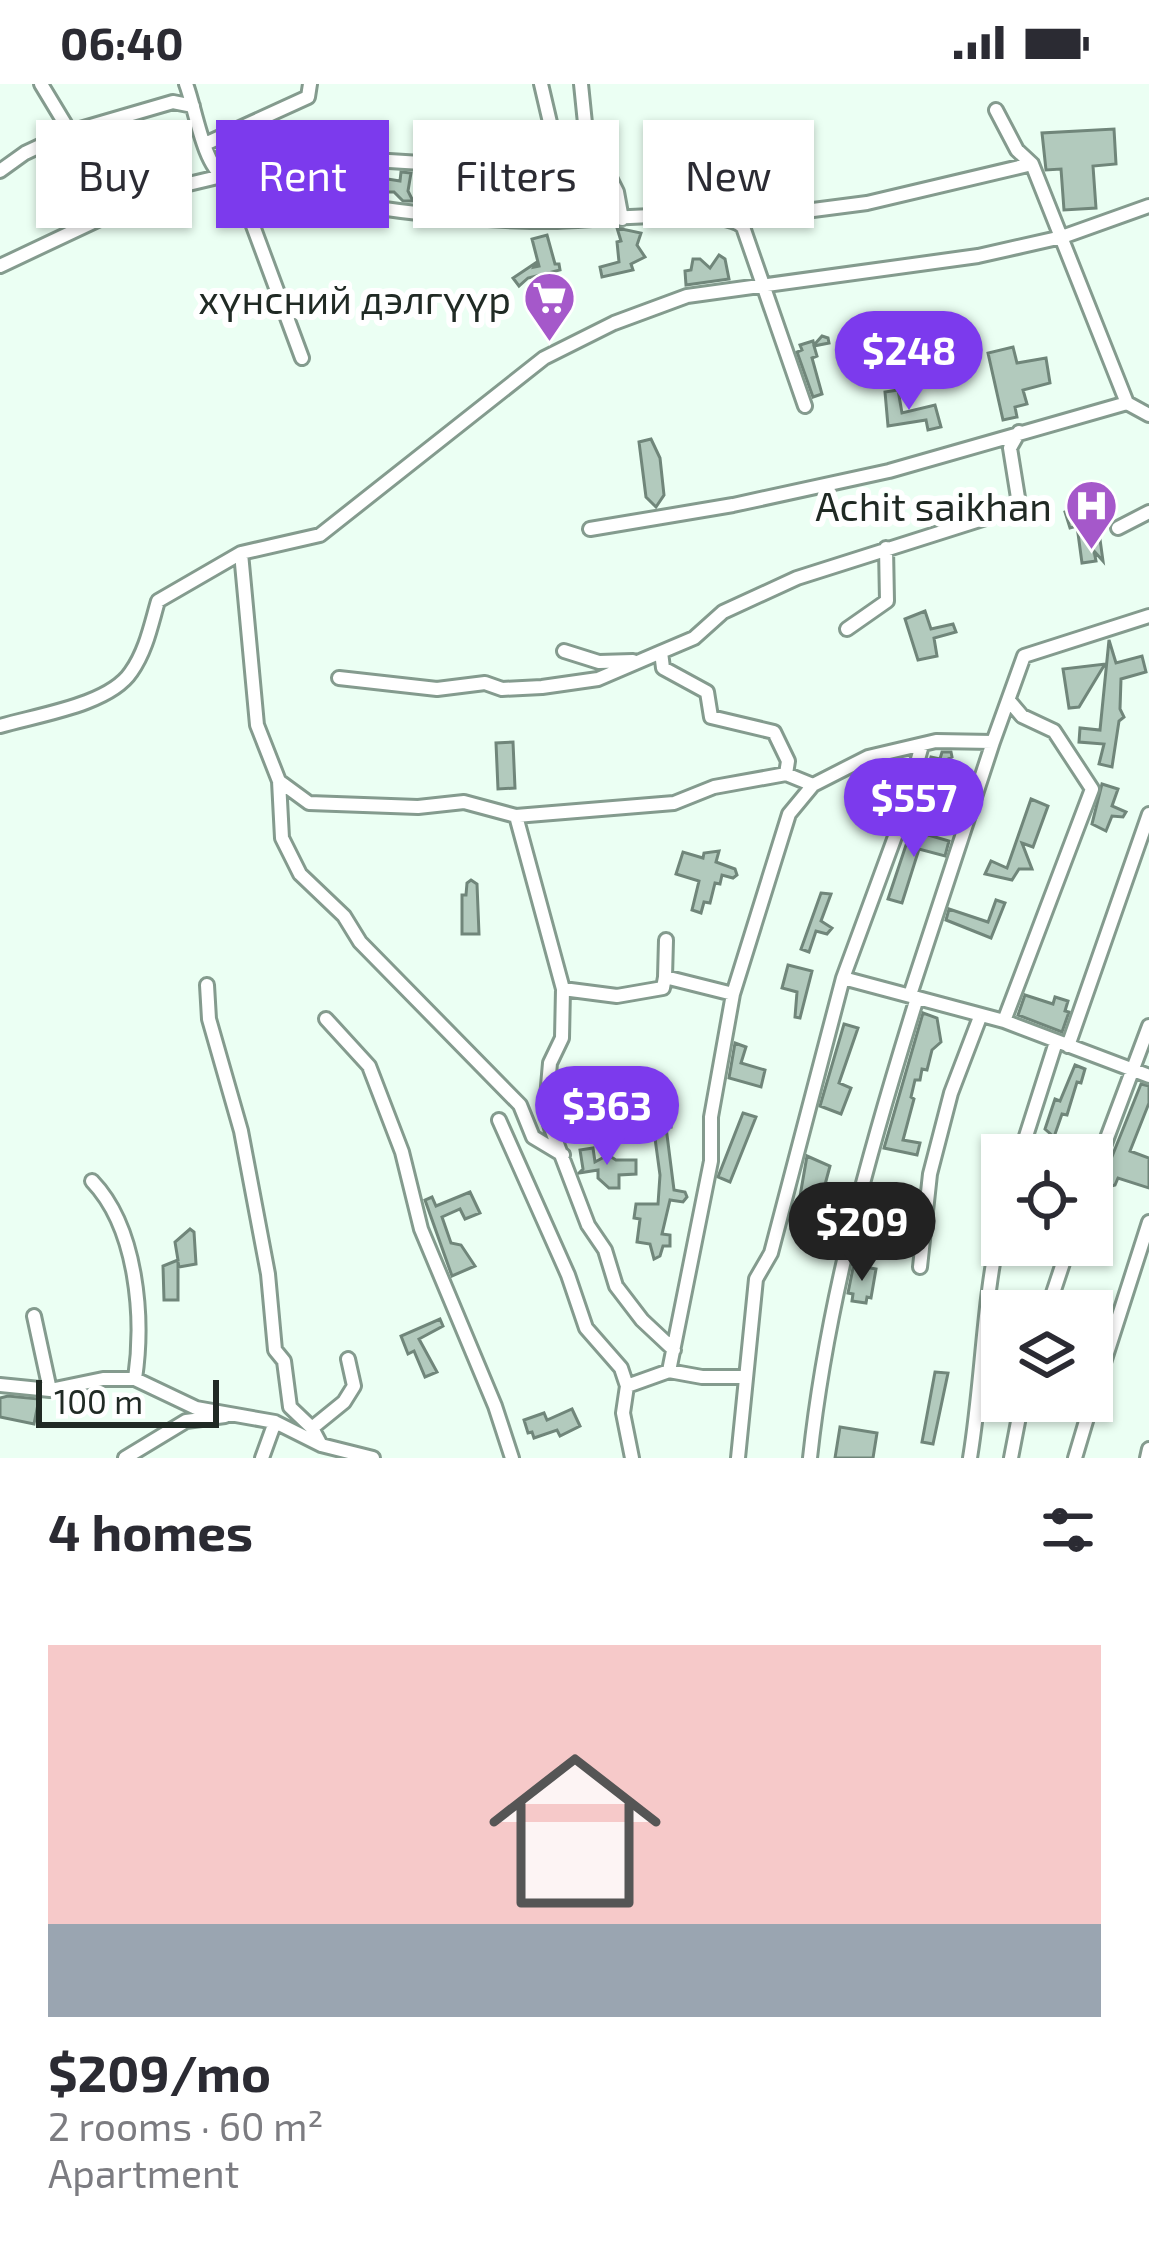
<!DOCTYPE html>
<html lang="en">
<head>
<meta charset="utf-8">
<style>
	:root { --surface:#fff; --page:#f7f7f7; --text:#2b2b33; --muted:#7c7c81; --line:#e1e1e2; --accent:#7c3aed }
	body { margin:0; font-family:"Exo 2",sans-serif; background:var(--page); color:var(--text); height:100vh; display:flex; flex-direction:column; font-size:45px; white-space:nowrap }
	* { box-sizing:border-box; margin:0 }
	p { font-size:39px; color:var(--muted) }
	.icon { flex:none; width:66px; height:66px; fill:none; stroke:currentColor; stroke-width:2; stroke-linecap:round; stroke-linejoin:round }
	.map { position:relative; height:1374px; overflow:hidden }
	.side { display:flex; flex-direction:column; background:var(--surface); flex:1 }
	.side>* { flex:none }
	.guide { position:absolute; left:36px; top:36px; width:1077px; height:108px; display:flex; gap:24px }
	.tools { position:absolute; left:981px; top:1050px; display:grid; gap:24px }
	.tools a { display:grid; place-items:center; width:132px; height:132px; border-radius:0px; background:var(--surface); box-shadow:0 3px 9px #0004; font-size:60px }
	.scale { position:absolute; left:36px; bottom:30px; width:183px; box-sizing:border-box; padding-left:12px; border:6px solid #202a24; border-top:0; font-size:33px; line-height:42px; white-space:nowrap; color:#202a24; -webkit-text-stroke:9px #fff; paint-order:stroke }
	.price { position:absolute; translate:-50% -102px; padding:0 27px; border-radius:42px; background:var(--accent); color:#fff; font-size:39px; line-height:78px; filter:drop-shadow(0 3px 6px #0008) }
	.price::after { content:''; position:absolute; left:50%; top:72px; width:36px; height:27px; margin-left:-18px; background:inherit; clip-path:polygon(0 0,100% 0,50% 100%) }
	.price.active { background:#222; color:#fff }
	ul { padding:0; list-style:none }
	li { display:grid; align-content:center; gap:24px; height:636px; padding:0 48px }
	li+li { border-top:3px solid var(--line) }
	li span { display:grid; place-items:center; height:372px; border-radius:0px; color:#555 }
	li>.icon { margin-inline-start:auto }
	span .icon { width:216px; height:216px; fill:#fffc; stroke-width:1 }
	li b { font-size:51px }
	h2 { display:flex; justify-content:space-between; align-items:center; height:144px; padding:0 48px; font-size:51px }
	.tag { padding:0 42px; border-radius:0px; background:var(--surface); box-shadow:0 3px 9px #0004; font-size:42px; line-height:108px }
	.tag.active { background:var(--accent); color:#fff }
	.status { display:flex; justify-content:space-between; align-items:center; height:84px; padding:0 60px; background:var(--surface); direction:ltr }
	.status svg { height:33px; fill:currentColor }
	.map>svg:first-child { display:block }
	.building { fill:#b2cabd; stroke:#70867a; stroke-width:3 }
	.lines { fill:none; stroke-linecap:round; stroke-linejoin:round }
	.street-casing { stroke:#849b8e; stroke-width:18 }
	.street { stroke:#fff; stroke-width:12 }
	.labels { text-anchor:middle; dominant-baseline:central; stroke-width:12; stroke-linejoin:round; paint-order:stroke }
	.poi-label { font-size:39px; fill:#202a24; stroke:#fff; text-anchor:end }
</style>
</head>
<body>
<div class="status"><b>06:40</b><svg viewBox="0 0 49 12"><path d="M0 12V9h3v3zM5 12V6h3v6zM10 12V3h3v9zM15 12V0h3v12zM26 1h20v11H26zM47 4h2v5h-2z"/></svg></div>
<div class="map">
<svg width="1149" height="1374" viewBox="0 0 1149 1374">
	<rect width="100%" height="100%" fill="#ebfff3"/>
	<path class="building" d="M1114,45L1116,80L1093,82L1096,124L1064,126L1061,85L1046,86L1042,49Z
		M369,86L380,87L381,94L400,97L401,88L411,89L408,107L413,117H403L394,108H375Z
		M617,144L641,149L637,161L645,173L631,180L633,186L602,193L600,183L619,178L617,158L621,157Z
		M547,151L555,180H559L560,186L528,194L519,202L513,194L537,178L534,183L539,182L532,155Z
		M719,171L725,175L729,195L686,201L685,187L691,186L693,175H700L710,184Z
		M822,252L828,254L829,259L814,262L817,272L812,274L822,310L813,313L797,268L802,266L800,261L813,257L814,261Z
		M1013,263L1017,279L1046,274L1050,299L1023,306L1027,320L1015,323L1017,333L1003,336L988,269Z
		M898,306L902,329L935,321L941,343L928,346L926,336L888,342L885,308Z
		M651,355L660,374L664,411L656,423L646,413L639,358Z
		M1092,405L1098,413L1092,426L1103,434L1098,441L1103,477L1094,467L1096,477L1082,479L1077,442L1070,444L1065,428L1083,422L1082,409Z
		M925,527L931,545L953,540L956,548L934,554L937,572L918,576L905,535Z
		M1109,556L1116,579L1142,572L1146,588L1121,595L1120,625L1124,633L1119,637L1112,683L1099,680L1104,660L1079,658L1080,644L1100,646Z
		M1105,580L1079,623L1069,624L1063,585Z
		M513,658L515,704L498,705L496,659Z
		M942,668H951L952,673L944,677L934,716L952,721L959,699L967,702L957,734L926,725L923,735L916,741L914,731L931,673L940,675Z
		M1102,700L1118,705L1112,722L1126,728L1123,733L1112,732L1106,747L1092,740Z
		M1031,715L1048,722L1033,763L1022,759L1032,785H1019L1012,796L985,790L991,777L1007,784Z
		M911,746L949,757L945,772L919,765L902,819L888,815Z
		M719,767L716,778L735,785L737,791L733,794L722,791L720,800L715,799L710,819L704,818L701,829L692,826L699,797L676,790L683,768L703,774L704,769Z
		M471,796L477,800L479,850H462V811H466L467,799Z
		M821,809L831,810L821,837L832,844L827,850L816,847L809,868L801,865Z
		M996,816L1005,819L991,854L946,836L949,825L988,838Z
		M788,881L812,887L800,934L795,933L797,908L782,904Z
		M1025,911L1053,920L1055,913L1068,917L1065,927L1069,928L1062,948L1018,931Z
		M923,929L937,934L941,958L932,966L927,986L922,985L920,996H915L911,1013L914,1015L903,1056L920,1059L917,1071L884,1064Z
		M844,940L858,944L839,999L851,1004L841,1030L820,1022Z
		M735,959L746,963L741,979L765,986L761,1003L729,994Z
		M1075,981L1085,985L1081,999L1077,998L1067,1031L1062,1030L1054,1053L1045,1045L1055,1015L1060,1017Z
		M1141,1000L1149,1002V1019L1130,1067L1149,1074V1104L1118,1094L1115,1101L1108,1103L1105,1090Z
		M664,1020L670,1022L671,1043H666L674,1106L685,1108L687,1113L683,1118L670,1116L662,1150L670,1151V1162H663L660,1172L654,1175L650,1160L637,1158L640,1135L634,1134L636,1120H658L660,1091L654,1047L657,1021Z
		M743,1029L756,1033L730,1098L718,1093Z
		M593,1064L595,1078L608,1071L616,1076H636V1090L619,1091V1104H609L598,1094V1086L579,1089L583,1085L580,1066Z
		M807,1072L830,1082L823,1108L829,1117L824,1122L799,1118Z
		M470,1108L480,1129L465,1135L460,1125L442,1133L451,1159L461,1161L475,1182L452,1192L425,1116L432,1113L436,1122Z
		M190,1145L194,1148L196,1180L179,1183L178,1178V1216H164L163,1182L178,1176L175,1158Z
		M859,1182L876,1185L871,1214L867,1213L866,1219L852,1217L853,1210L848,1209L853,1184Z
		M440,1235L443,1242L419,1255L437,1288L425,1293L414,1267L408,1270L401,1252Z
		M935,1288L948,1289L933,1360L922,1358Z
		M8,1312L39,1315L34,1340L0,1333V1314Z
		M572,1325L580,1342L560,1352L557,1346L534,1354L532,1348L528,1349L524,1336L544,1329L547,1336Z
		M840,1343L877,1349L873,1374H835Z"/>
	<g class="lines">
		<defs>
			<path id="street" d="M41,0L70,48L173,18L193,22
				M186,0C195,23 203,80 224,93C240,103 268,104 287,108C374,126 463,137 552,137C588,137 722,121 743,143L805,322
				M541,0L556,64L565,79L603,80L617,108L622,135
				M581,0L587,59L594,79
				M996,26L1017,66L1032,80L1127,319L1149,331
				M205,60L308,13L310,0
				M373,76L550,87L565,79
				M0,87L25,69L70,48
				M236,96L302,274
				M736,136L867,119L1032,80
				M0,182L159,107L222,92
				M1118,444L1149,428
				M590,445L733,421L889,387L1127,319
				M241,469L257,641L279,697L282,754L300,790L344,832L360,858L520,1021L533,1053L563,1071
				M847,545L887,517L886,464
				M564,567L599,578L633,577
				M339,594L437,605L485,599L502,605L542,603L598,595L661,568
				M0,642C37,631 109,621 131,588C146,567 151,541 158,517L241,469L320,451L544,274L614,239L687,212L978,172L1062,153L1149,122
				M786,690L788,677L774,648L711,633L707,608L663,584L661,568L694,554L723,528L797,494L1008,427L1019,420L1010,364L1019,348
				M279,697L309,719L418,723L464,718L516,732L674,719L714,703L786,690L813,701
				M516,732L563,905L562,954L550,979L546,1025L551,1044L588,1141L605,1166L616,1202L642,1236L674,1266
				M665,893L666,856
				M843,894L1004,937L1149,992
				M207,901L209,935L241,1047L268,1190L275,1266L284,1277L290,1323L312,1344L321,1361
				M563,905L617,912L663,904L665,893L733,910
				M910,911L993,658
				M326,935L369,982L402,1068L421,1145L495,1322L512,1374
				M1004,937L1092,705L1054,647L1022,632L1011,619
				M1068,962L1149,730
				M499,1036L568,1191L586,1244L621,1284L627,1302L623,1329L632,1374
				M1020,1071L1056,958
				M1092,1094L1149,942
				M92,1097C137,1144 144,1233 135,1295
				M920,1183L930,1090L951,1009L980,933
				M1047,1227L1069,1161
				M34,1232L50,1306
				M744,1293H702L669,1287L711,1077V1033L733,910L789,730L813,701L868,673L936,657L993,658L1024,572L1149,532
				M0,1301L50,1306L103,1295H135L196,1324L275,1338L321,1361L373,1374
				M627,1302L669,1287
				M1092,1316L1149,1138
				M312,1344L344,1318L354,1302L348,1275
				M125,1374L186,1337L225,1332
				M262,1374L275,1338
				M738,1374L756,1195L771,1169L843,894L900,739L922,661
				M810,1374C827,1216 870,1065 917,914
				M970,1374C983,1295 983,1212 1002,1134
				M1011,1374L1022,1317
				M1075,1374L1092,1317
				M1147,1374L1149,1365"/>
		</defs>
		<use href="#street" class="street-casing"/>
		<use href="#street" class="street"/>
	</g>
	<defs>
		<symbol id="supermarket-pin" viewBox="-11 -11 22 30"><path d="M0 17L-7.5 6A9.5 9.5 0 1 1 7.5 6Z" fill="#a558ca" stroke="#fff"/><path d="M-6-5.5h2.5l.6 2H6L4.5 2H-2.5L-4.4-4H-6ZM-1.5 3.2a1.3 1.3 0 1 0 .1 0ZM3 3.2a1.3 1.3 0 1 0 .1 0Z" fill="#fff"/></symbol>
		<symbol id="hospital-pin" viewBox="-11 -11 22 30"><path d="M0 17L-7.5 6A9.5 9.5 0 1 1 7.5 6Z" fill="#a558ca" stroke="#fff"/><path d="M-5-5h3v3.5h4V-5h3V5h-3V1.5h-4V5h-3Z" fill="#fff"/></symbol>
	</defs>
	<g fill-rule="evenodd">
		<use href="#supermarket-pin" x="520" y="184" width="59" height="81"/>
		<use href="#hospital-pin" x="1062" y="392" width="59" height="81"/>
	</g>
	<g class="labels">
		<g class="poi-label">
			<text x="511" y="214">хүнсний дэлгүүр</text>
			<text x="1052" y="421">Achit saikhan</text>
		</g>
	</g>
</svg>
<div class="tools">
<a><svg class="icon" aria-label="locate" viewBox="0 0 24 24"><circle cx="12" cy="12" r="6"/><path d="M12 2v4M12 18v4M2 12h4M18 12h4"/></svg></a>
<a><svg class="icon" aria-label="layers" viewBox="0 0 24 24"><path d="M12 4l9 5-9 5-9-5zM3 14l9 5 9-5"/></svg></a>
</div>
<div class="scale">100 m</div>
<b class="price" style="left:909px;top:329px">$248</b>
<b class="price" style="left:914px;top:776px">$557</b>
<b class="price" style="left:607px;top:1084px">$363</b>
<b class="price active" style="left:862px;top:1200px">$209</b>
<div class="guide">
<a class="tag">Buy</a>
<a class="tag active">Rent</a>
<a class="tag">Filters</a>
<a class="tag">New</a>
</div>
</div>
<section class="side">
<h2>4 homes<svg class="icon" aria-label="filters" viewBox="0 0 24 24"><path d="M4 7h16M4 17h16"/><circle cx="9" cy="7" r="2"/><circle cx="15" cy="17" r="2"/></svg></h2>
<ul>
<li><span style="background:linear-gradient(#f6c9c9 75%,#9aa5b1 0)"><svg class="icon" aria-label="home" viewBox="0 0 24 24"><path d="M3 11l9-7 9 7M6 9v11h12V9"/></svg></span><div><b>$209/mo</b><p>2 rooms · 60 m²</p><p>Apartment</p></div></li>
</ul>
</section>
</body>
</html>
